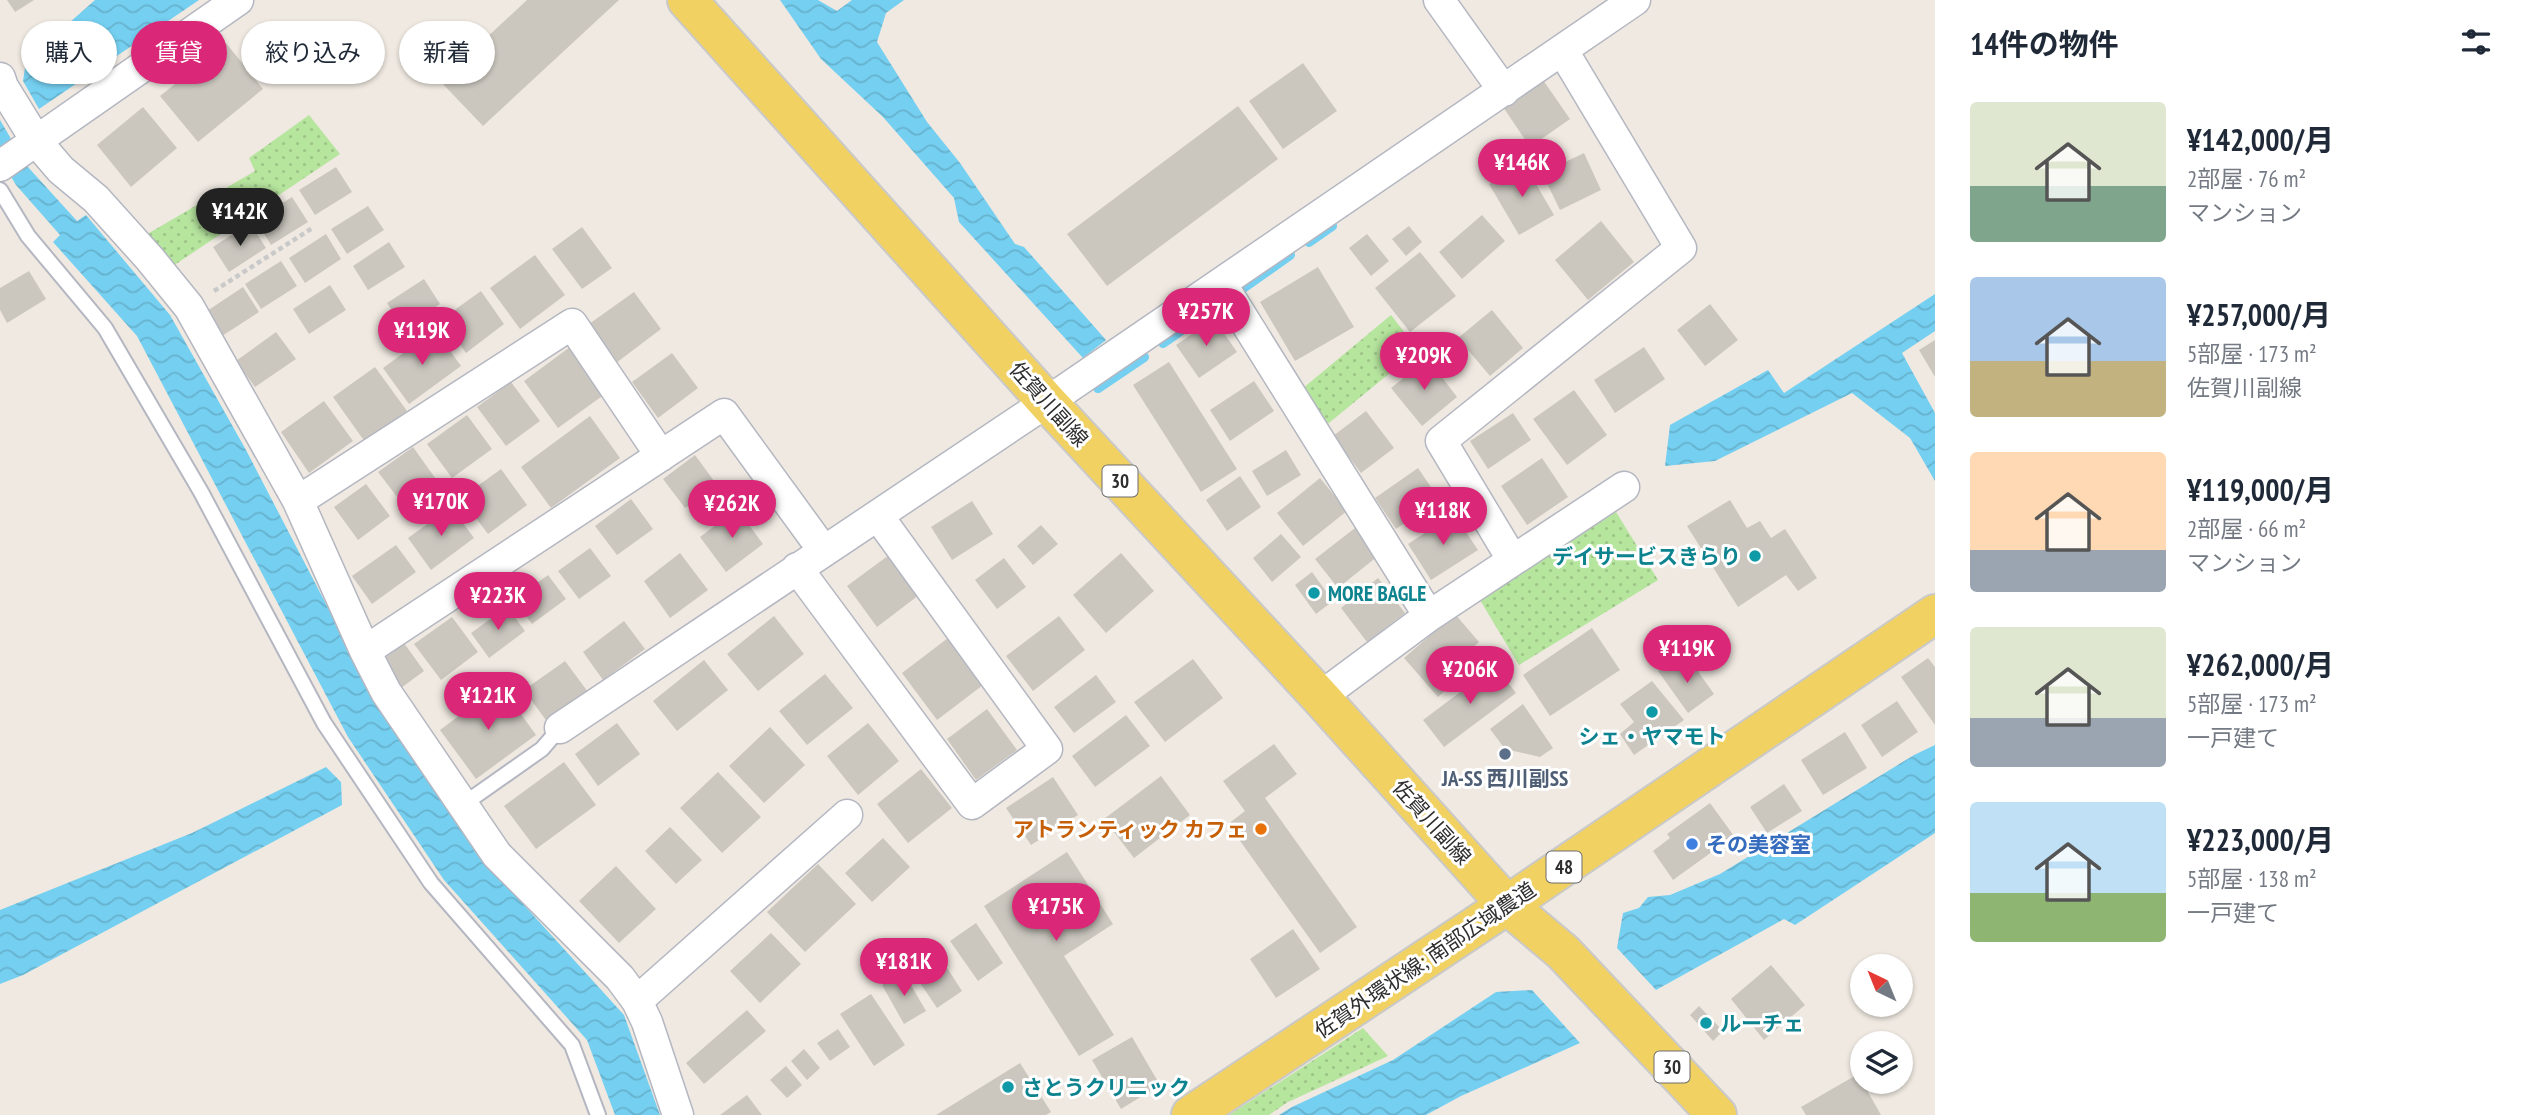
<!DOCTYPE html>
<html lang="ja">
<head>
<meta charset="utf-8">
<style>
	:root { --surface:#fff; --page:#f6f6f7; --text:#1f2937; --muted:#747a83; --accent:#db2777 }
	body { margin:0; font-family:"PT Sans Narrow","Noto Sans JP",sans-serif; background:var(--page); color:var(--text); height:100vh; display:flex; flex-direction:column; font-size:26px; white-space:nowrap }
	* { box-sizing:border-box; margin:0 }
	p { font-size:23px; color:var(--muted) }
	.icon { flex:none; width:38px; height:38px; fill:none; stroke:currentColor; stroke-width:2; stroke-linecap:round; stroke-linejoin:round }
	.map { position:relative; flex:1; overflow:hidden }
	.details { display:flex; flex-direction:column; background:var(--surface); width:595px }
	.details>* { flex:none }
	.guide { position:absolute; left:21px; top:21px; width:665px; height:63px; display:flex; gap:14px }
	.needle { width:46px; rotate:317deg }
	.buttons { position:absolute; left:1850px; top:954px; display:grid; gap:14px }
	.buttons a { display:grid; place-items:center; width:63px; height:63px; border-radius:50%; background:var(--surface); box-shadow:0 2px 5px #0004; font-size:35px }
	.price { position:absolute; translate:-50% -60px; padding:0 16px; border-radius:24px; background:var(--accent); color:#fff; font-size:23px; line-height:46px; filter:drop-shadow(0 2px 4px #0008) }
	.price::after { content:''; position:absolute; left:50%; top:42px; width:21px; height:16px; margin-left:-10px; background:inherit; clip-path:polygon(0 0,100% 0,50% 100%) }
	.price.on { background:#222; color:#fff }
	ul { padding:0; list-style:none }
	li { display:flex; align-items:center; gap:21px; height:175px; padding:0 35px }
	li span { display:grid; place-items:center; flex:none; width:196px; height:140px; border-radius:7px; color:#555 }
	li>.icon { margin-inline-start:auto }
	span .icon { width:84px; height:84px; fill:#fffc; stroke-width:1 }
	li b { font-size:30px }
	h2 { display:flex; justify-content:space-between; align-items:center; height:84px; padding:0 35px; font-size:30px }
	.chip { padding:0 24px; border-radius:32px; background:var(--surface); box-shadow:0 2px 5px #0004; font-size:24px; line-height:63px }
	.chip.on { background:var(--accent); color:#fff }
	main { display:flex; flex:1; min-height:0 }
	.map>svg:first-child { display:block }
	.park { fill:url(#park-dots) }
	.water { fill:url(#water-waves) }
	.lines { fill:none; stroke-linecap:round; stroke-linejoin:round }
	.stream { stroke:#75cff0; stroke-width:10 }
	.building { fill:#cbc7bf }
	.lane-casing { stroke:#b4b7c1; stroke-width:18 }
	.street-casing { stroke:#b4b7c1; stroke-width:33 }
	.primary-casing { stroke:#c9c9c9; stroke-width:42 }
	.path { stroke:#c9c9c9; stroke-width:4.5; stroke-dasharray:5 3.5; stroke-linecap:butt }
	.lane { stroke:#fff; stroke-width:14 }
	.street { stroke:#fff; stroke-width:30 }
	.primary { stroke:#f2d163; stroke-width:38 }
	.culture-dot { fill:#0f9aa8; stroke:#fff; stroke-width:2.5 }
	.service-dot { fill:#5c6f8a; stroke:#fff; stroke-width:2.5 }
	.food-dot { fill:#e8710a; stroke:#fff; stroke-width:2.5 }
	.shop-dot { fill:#3f7fe0; stroke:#fff; stroke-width:2.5 }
	.labels { text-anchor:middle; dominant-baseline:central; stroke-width:6; stroke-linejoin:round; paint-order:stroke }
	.shield { fill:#fff; stroke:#6d6d6d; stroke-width:2 }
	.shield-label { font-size:19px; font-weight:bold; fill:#2e2e2e }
	.street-label { font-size:21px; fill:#2e2e2e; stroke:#fff }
	.culture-label { font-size:21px; font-weight:bold; fill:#0d838f; stroke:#fff; text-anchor:start }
	.service-label { font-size:21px; font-weight:bold; fill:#4e5e75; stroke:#fff }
	.food-label { font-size:21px; font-weight:bold; fill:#c56008; stroke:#fff; text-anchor:end }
	.shop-label { font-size:21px; font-weight:bold; fill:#366cbe; stroke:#fff; text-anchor:start }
</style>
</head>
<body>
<main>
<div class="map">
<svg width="1935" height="1115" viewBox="0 0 1935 1115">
	<defs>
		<pattern id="park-dots" width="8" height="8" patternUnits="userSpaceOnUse" patternTransform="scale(1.75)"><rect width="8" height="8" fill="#b6e59e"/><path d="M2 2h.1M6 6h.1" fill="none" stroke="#9dc588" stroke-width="1.8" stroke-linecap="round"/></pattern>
		<pattern id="water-waves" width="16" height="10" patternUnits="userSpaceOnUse" patternTransform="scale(1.75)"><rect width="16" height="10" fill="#75cff0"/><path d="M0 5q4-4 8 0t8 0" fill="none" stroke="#66b2ce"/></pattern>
	</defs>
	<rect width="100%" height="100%" fill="#efe9e1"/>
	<path class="park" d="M309,115L340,154L170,268L144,236L255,171L249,158Z
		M1391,315L1418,350L1324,427L1302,389Z
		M1616,512L1658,580L1519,665L1480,600Z
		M1363,1028L1388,1056L1288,1102L1269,1115H1229Z"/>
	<path class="water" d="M95,0H199L39,109L23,81L26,61Z
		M780,0H818L837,11L852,0H904L886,13L877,42L927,122L960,163L1015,244L1024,247L1106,340L1083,358L959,222L954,198L883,117L821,59Z
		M0,120L27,166L77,221L86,215L170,315L246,450L378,704L474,850L624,1015L660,1115H615L587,1040L444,880L348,737L137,336L53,242L60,235L16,185L0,158Z
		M1935,294V331L1902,353L1935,413V481L1910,438L1852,393L1715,461L1665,466L1670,425L1768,370L1784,393Z
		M1935,745V833L1795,925L1784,919L1656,990L1617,948L1623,913L1639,908L1648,897L1670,895L1720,874L1914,755Z
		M326,767L341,782L342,805L23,975L0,984V910L192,833Z
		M1532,990L1580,1043L1461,1096L1426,1115H1279L1292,1107L1393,1060L1496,992Z"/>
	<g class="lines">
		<path class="stream" d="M1309,242L1332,226
			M1239,291L1290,255
			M1163,343L1217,306
			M1098,388L1144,357"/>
	</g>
	<path class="building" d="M7,0H34L15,12Z
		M527,0H619L483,126L440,81Z
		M300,24L322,50L284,82L263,57Z
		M226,43L263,89L198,142L160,96Z
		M1303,63L1337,111L1283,149L1249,101Z
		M1543,80L1570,119L1530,147L1503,107Z
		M1238,106L1278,159L1107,286L1067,234Z
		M143,107L177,148L131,187L97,145Z
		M1584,153L1601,190L1560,210L1542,173Z
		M1524,163L1554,215L1519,235L1489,184Z
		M336,167L352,192L315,215L299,190Z
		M292,197L308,222L271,245L256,220Z
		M368,206L384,230L347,254L331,229Z
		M1482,215L1505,241L1462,279L1439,252Z
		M1601,221L1634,262L1588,300L1555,260Z
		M250,223L266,248L229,272L213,247Z
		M1409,226L1422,242L1406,256L1392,239Z
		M582,227L612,268L582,289L552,249Z
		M326,234L341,259L305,283L289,258Z
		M1367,234L1389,261L1371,276L1349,248Z
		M389,242L405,267L368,290L353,266Z
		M1420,252L1456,296L1410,332L1375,288Z
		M535,255L565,295L520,329L490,288Z
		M281,261L297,286L261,309L245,284Z
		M1318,267L1354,327L1295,361L1260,302Z
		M29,271L46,299L7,323L0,310V288Z
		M424,279L440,304L403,328L387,303Z
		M330,285L346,310L309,334L293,309Z
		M243,287L259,312L222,336L207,311Z
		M481,291L504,324L466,353L442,319Z
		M634,292L661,329L616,363L589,324Z
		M1710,304L1738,340L1705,366L1677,330Z
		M1492,310L1523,348L1490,376L1458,338Z
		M1214,319L1237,352L1199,378L1176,345Z
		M435,330L461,366L409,404L383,368Z
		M276,332L296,359L255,387L236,361Z
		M1935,340V377L1919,350Z
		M570,347L605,394L558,428L524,381Z
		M1644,347L1665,379L1615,413L1594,380Z
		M672,353L698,388L658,418L632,382Z
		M1428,359L1457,397L1422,426L1391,388Z
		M1169,362L1237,469L1201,492L1133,385Z
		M375,367L407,411L365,442L333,397Z
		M1254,381L1274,411L1230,441L1210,410Z
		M511,382L540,421L506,446L477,407Z
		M1574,390L1607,435L1567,465L1533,419Z
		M324,401L353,441L309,473L281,432Z
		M1366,411L1394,448L1361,473L1333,436Z
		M1513,413L1531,440L1488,469L1470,441Z
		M467,415L492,449L452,478L427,444Z
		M590,416L620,458L551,508L521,467Z
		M413,447L438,482L404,506L378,472Z
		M1286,450L1301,475L1267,496L1252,471Z
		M695,455L717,485L685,508L663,479Z
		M1542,458L1568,497L1527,525L1501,486Z
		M1418,468L1439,499L1396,529L1375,498Z
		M501,469L527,505L488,534L461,498Z
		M1240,476L1261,507L1227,531L1206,500Z
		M1320,478L1347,511L1303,546L1277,513Z
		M366,484L390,516L358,540L334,507Z
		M631,499L653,529L617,555L595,526Z
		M1730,500L1747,528L1760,521L1771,538L1785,529L1817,578L1798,591L1786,575L1738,607L1687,526Z
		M972,501L993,534L952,560L931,527Z
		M451,507L474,538L431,570L408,538Z
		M737,509L763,544L726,572L700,537Z
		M1454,514L1478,550L1431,580L1408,544Z
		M1041,525L1058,544L1033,565L1017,546Z
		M1355,528L1378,556L1338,588L1315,559Z
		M1281,534L1301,557L1272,582L1253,558Z
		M396,545L416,572L372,604L352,576Z
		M590,548L611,576L579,599L558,571Z
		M680,553L708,590L670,618L644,581Z
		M1121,553L1154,591L1106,633L1073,595Z
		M889,555L919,595L877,627L847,586Z
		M1004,558L1026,587L997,609L975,580Z
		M1312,572L1333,601L1316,614L1295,585Z
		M548,575L566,599L532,624L514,600Z
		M1378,578L1405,613L1367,642L1341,608Z
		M507,607L525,631L489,658L471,633Z
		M1455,614L1479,642L1450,668L1459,678L1438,697L1404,658Z
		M774,616L804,654L758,691L727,654Z
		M1059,616L1085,650L1033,691L1006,656Z
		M452,617L478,652L441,680L414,644Z
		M624,621L645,649L603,680L583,652Z
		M1592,628L1620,670L1550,716L1523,675Z
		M948,638L983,685L937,720L902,673Z
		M404,643L424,671L401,688L381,661Z
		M1928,658L1935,667V725L1901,677Z
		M1193,659L1223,698L1165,742L1134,702Z
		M704,660L728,690L677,731L653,701Z
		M1690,660L1714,694L1688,713L1658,671L1672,662L1677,669Z
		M565,661L588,692L548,723L524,690Z
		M1495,666L1516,693L1444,747L1423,720Z
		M825,674L853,708L807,745L779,711Z
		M1096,675L1116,702L1074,733L1054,707Z
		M1652,681L1684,720L1634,755L1620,734L1634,722L1620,704Z
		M500,685L536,735L476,779L440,730Z
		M1897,701L1918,732L1882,757L1861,725Z
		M1523,704L1553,748L1540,757L1505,749L1490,729Z
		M987,709L1017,750L976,780L947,739Z
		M1126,715L1150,746L1095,787L1072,756Z
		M617,723L640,754L598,786L575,754Z
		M868,723L899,761L858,795L827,756Z
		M770,727L805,765L764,803L729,766Z
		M1845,732L1867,768L1823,795L1801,760Z
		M1274,744L1297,774L1265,798L1357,927L1320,953L1228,824L1245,811L1223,781Z
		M564,762L596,805L536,849L504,806Z
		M921,769L952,808L908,843L877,804Z
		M718,772L761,817L722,853L680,808Z
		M1161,776L1190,815L1134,858L1104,819Z
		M1053,777L1078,815L1031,845L1006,808Z
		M1784,784L1802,811L1767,833L1750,807Z
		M1710,803L1734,836L1673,880L1653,851L1670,838L1667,834Z
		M670,827L702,860L676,884L645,851Z
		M883,838L910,867L872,902L845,873Z
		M1067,852L1113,924L1064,956L1114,1035L1079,1056L984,906Z
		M818,864L856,904L805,952L767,912Z
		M616,866L656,909L619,943L579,901Z
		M976,923L1003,963L978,981L950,941Z
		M1293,929L1320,969L1276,998L1250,959Z
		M771,933L801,964L760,1003L730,971Z
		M938,954L962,991L937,1008L912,971Z
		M1771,965L1805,1005L1764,1040L1731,999Z
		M904,973L926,1011L904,1024L882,985Z
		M871,994L905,1045L874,1066L840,1014Z
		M1699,1006L1723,1031L1713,1041L1690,1015Z
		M747,1010L766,1031L704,1084L686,1063Z
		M838,1029L850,1047L830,1061L817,1043Z
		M1132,1037L1160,1085L1121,1109L1092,1060Z
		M804,1049L820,1068L807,1080L791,1061Z
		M1020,1063L1051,1112L1046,1115H936Z
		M786,1066L802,1085L787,1098L770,1080Z
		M1858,1074L1881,1115H1806L1801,1107Z
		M747,1095L762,1115H720Z"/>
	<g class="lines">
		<defs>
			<path id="lane" d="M0,190L28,236L105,328L201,492L324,723L431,883L572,1045L598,1115
				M461,806L542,749L560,728"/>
			<path id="street" d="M1439,0L1504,91
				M0,78L3,87L37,142L61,170L96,199L150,259L189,307L298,501L365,651L386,692L497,855L620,978L637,1001L647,1022L678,1115
				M0,166L238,0
				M1221,283L1429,616
				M298,501L572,324L661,456
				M1512,559L1441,441L1681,248L1563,51
				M797,568L972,804L1047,749L878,516
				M365,651L724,414L823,550
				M1320,697L1429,616L1624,487
				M560,728L1047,402L1635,0
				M637,1001L847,815"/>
			<path id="primary" d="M687,0L1047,402L1320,697L1507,905L1563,952L1717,1115
				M1191,1115L1507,905L1935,614"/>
		</defs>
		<use href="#lane" class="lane-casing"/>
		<use href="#street" class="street-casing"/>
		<use href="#primary" class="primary-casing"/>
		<path class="path" d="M214,291L314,227"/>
		<use href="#lane" class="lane"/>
		<use href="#street" class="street"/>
		<use href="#primary" class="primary"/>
	</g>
	<g class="culture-dot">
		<circle cx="1755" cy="556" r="7"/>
		<circle cx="1314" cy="593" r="7"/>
		<circle cx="1652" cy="712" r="7"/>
		<circle cx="1706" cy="1023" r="7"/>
		<circle cx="1008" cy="1087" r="7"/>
	</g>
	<circle class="service-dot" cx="1505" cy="754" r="7"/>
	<circle class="food-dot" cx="1261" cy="829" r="7"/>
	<circle class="shop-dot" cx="1692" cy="844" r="7"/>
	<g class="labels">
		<g class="shield">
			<rect x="1102.5" y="465.5" width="35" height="31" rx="5"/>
			<rect x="1546.5" y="851.5" width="35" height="31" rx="5"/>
			<rect x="1654.5" y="1051.5" width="35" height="31" rx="5"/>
		</g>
		<g class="shield-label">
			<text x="1120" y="481">30</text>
			<text x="1564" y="867">48</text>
			<text x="1672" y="1067">30</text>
		</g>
		<g class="street-label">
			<text transform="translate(1049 404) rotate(48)">佐賀川副線</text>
			<text transform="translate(1432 822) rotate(48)">佐賀川副線</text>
			<text transform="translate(1425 960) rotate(-34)">佐賀外環状線; 南部広域農道</text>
		</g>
		<g class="culture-label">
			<text x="1741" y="556" text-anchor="end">デイサービスきらり</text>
			<text x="1328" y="593">MORE BAGLE</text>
			<text x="1652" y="736" text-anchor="middle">シェ・ヤマモト</text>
			<text x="1720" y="1023">ルーチェ</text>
			<text x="1022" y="1087">さとうクリニック</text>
		</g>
		<g class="service-label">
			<text x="1505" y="778">JA-SS 西川副SS</text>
		</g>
		<g class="food-label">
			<text x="1247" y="829">アトランティック カフェ</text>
		</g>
		<g class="shop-label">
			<text x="1706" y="844">その美容室</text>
		</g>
	</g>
</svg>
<div class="buttons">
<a><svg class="needle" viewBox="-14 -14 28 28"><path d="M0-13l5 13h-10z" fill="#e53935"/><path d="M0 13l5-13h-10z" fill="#747a83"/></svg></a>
<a><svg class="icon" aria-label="layers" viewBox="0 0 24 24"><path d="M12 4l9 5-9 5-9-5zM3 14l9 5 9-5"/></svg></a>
</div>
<b class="price" style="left:1522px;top:199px">¥146K</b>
<b class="price on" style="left:240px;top:248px">¥142K</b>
<b class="price" style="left:1206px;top:348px">¥257K</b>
<b class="price" style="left:422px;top:367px">¥119K</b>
<b class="price" style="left:1424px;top:392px">¥209K</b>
<b class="price" style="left:441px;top:538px">¥170K</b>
<b class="price" style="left:732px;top:540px">¥262K</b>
<b class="price" style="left:1443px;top:547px">¥118K</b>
<b class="price" style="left:498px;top:632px">¥223K</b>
<b class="price" style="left:1687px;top:685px">¥119K</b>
<b class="price" style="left:1470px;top:706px">¥206K</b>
<b class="price" style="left:488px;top:732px">¥121K</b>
<b class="price" style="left:1056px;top:943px">¥175K</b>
<b class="price" style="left:904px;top:998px">¥181K</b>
<div class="guide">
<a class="chip">購入</a>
<a class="chip on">賃貸</a>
<a class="chip">絞り込み</a>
<a class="chip">新着</a>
</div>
</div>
<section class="details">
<h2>14件の物件<svg class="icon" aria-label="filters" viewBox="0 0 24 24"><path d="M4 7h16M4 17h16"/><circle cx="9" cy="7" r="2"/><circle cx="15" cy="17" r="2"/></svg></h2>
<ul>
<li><span style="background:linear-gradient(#dfe7d0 60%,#7fa58c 0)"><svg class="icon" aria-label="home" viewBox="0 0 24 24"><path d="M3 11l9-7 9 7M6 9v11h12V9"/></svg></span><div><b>¥142,000/月</b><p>2部屋 · 76 m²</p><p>マンション</p></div></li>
<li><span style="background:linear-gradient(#a9c7e8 60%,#c2b280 0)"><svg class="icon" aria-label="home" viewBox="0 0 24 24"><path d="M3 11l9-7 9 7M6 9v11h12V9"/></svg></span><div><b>¥257,000/月</b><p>5部屋 · 173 m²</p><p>佐賀川副線</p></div></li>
<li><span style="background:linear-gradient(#ffd9b3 70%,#9aa5b1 0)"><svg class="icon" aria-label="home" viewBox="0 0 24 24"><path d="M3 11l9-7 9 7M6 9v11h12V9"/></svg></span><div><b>¥119,000/月</b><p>2部屋 · 66 m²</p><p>マンション</p></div></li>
<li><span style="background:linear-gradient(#dfe7d0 65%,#9aa5b1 0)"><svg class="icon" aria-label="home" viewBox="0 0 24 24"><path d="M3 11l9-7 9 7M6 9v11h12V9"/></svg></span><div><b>¥262,000/月</b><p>5部屋 · 173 m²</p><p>一戸建て</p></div></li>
<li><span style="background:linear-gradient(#bfe0f5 65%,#8fb573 0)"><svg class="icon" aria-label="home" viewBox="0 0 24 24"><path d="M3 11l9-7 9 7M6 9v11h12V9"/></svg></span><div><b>¥223,000/月</b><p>5部屋 · 138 m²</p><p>一戸建て</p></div></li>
</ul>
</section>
</main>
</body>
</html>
